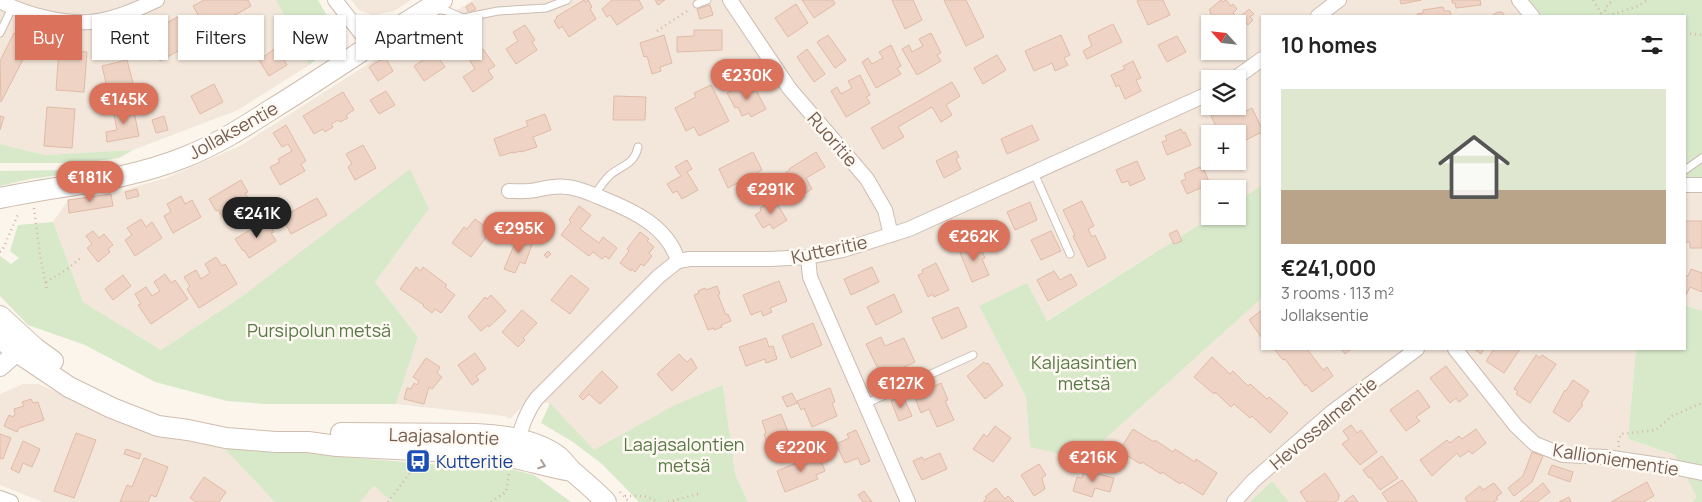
<!DOCTYPE html>
<html lang="en">
<head>
<meta charset="utf-8">
<style>
	:root { --surface:#fff; --page:#f2f2f2; --text:#222; --muted:#767676; --accent:#db725b }
	body { margin:0; font-family:Manrope,sans-serif; background:var(--page); color:var(--text); height:100vh; display:flex; flex-direction:column; font-size:19px; white-space:nowrap }
	* { box-sizing:border-box; margin:0 }
	p { font-size:16px; color:var(--muted) }
	.icon { flex:none; width:28px; height:28px; fill:none; stroke:currentColor; stroke-width:2; stroke-linecap:round; stroke-linejoin:round }
	.map { position:relative; flex:1; overflow:hidden }
	.drawer { position:absolute; left:1261px; top:15px; width:425px; height:335px; display:flex; flex-direction:column; background:var(--surface); border-radius:0px; box-shadow:0 1px 4px #0004 }
	.drawer>* { flex:none }
	.guide { position:absolute; left:15px; top:15px; width:475px; height:45px; display:flex; gap:10px }
	.needle { width:32px; rotate:297deg }
	.tools { position:absolute; left:1201px; top:15px; display:grid; gap:10px }
	.tools a { display:grid; place-items:center; width:45px; height:45px; border-radius:0px; background:var(--surface); box-shadow:0 1px 4px #0004; font-size:25px }
	.price { position:absolute; translate:-50% -42px; padding:0 11px; border-radius:18px; background:var(--accent); color:#fff; font-size:16px; line-height:32px; filter:drop-shadow(0 1px 2px #0008) }
	.price::after { content:''; position:absolute; left:50%; top:30px; width:15px; height:11px; margin-left:-8px; background:inherit; clip-path:polygon(0 0,100% 0,50% 100%) }
	.price.selected { background:#222; color:#fff }
	ul { padding:0; list-style:none }
	li { display:grid; align-content:center; gap:10px; height:265px; padding:0 20px }
	li span { display:grid; place-items:center; height:155px; border-radius:0px; color:#555 }
	li>.icon { margin-inline-start:auto }
	span .icon { width:90px; height:90px; fill:#fffc; stroke-width:1 }
	li b { font-size:21px }
	h2 { display:flex; justify-content:space-between; align-items:center; height:60px; padding:0 20px; font-size:21px }
	.tag { padding:0 18px; border-radius:0px; background:var(--surface); box-shadow:0 1px 4px #0004; font-size:18px; line-height:45px }
	.tag.selected { background:var(--accent); color:#fff }
	.map>svg:first-child { display:block }
	.residential { fill:#f3e6da; fill-rule:evenodd }
	.green { fill:#d8e9ca }
	.building { fill:#efd4c5; stroke:#e0baa7 }
	.lines { fill:none; stroke-linecap:round; stroke-linejoin:round }
	.service-casing { stroke:#cdbdb2; stroke-width:9 }
	.minor-casing { stroke:#cdbdb2; stroke-width:16 }
	.tertiary-casing { stroke:#cdbdb2; stroke-width:20 }
	.secondary-casing { stroke:#d0bdaf; stroke-width:22 }
	.path { stroke:#d4b7a8; stroke-width:2.5; stroke-dasharray:1 4; stroke-linecap:butt }
	.service { stroke:#fff; stroke-width:7 }
	.minor { stroke:#fff; stroke-width:14 }
	.tertiary { stroke:#fff; stroke-width:18 }
	.secondary { stroke:#fff; stroke-width:20 }
	.oneway { stroke:#ac9d96 }
	.labels { text-anchor:middle; dominant-baseline:central; stroke-width:5; stroke-linejoin:round; paint-order:stroke }
	.street-label { font-size:18px; fill:#755c50; stroke:#fef9f2 }
	.park-label { font-size:18px; fill:#597a48; stroke:#fef9f2 }
	.transit-label { font-size:18px; fill:#164399; stroke:#fef9f2; text-anchor:start }
</style>
</head>
<body>
<div class="map">
<svg width="1702" height="502" viewBox="0 0 1702 502">
	<rect width="100%" height="100%" fill="#fbf5ec"/>
	<path class="residential" d="M0,0H276L309,65L238,110L133,150L45,155L0,144Z
		M351,0H411L394,11L373,15L359,10Z
		M473,0H1511L1523,16H1262V185L1238,201V189H1210V216H1213L1046,321L979,306L1026,397L1030,446L1083,459L1262,298V349H1636L1628,439L1675,455L1698,497L1692,502H1289L1272,481L1250,502H748L735,474L723,385L675,406L594,451L548,403L528,400L510,419L504,416L396,404L418,337L375,282L429,209L244,295L161,350L83,302L53,222L68,200L111,194L166,178L240,146L376,59L396,49ZM1210,24H1238V51H1210ZM1210,79H1238V106H1210ZM1210,134H1238V161H1210Z
		M1685,193H1702V311L1685,305Z
		M23,384H38L155,434L221,445L275,502H43L0,485V394Z
		M374,486L392,502H360Z"/>
	<path class="green" d="M276,0H318L341,40L309,65Z
		M1525,0H1702V180H1685V16H1538Z
		M0,144L45,155L133,150L119,158L81,163H0Z
		M99,168L103,169L30,179L0,186V171L62,170Z
		M410,169L429,209L375,282L418,337L396,404H266L227,401L155,382L85,345L28,325L0,296V256L11,264L19,258L10,251L18,225L53,222L83,302L161,350L244,295Z
		M1262,185V298L1083,459L1030,447L1026,397L979,306L1027,283L1047,321L1213,216H1238V201Z
		M1685,305L1702,311V502H1692L1697,497L1675,455L1628,439L1636,349H1685Z
		M723,385L735,474L748,502H639L602,464L573,442L541,423L550,403L594,450L675,405Z
		M221,445L342,452L344,457L442,465L460,462L492,464L534,475L571,502H392L374,486L360,502H275Z
		M1272,481L1289,502H1250Z"/>
	<path class="building" d="M204,0H248L251,6L207,31L193,6Z
		M584,0L585,2L588,0L592,7L590,9L596,19L569,37L562,26L559,29L554,21L557,18L556,17Z
		M612,0H639L643,8L617,25L610,15L607,17L602,9Z
		M655,0H665L658,5Z
		M802,0H833L835,4L814,18Z
		M892,0H913L922,20L905,29Z
		M944,0H966L984,37L966,46Z
		M1139,0H1163L1170,15L1148,25L1137,1Z
		M1221,0L1223,2L1226,0L1231,6L1233,4L1237,9L1233,13L1237,17L1235,19L1239,24L1238,25L1216,24L1218,23L1210,13L1211,12L1209,10Z
		M1400,0H1421L1401,4Z
		M1452,0H1480L1481,5L1456,8L1455,3H1452Z
		M472,3L476,9L469,13L466,7Z
		M796,4L808,23L788,37L775,18Z
		M710,5L713,15L700,19L697,9Z
		M1443,7L1444,11H1450L1451,16H1417V14L1423,13V10Z
		M1249,9L1254,14L1250,17L1253,20L1248,25L1240,17Z
		M1498,12H1502L1505,16H1491Z
		M181,15L193,36L184,41L187,46L160,61L146,35Z
		M1113,24L1122,42L1087,59L1083,51L1092,46L1088,36Z
		M525,25L535,40L532,42L537,50L516,64L506,49L518,41L513,32Z
		M694,30H722V50L677,52V37L694,36Z
		M14,33L32,42L1,102L0,61Z
		M931,33L941,53L937,55L941,61L917,75L902,49L909,45L912,52L923,46L919,39Z
		M664,35L672,63L660,67L661,71L652,74L647,56L644,57L640,43Z
		M828,35L846,60L835,68L817,42Z
		M1061,35L1070,55L1064,58L1068,65L1055,71L1052,63L1034,71L1025,51Z
		M1177,36L1186,52L1167,62L1158,45Z
		M137,39L140,49L120,55L118,44Z
		M435,39L446,56L440,60L445,67L424,81L414,66L426,58L420,48Z
		M891,45L901,66L897,68L901,74L876,88L862,62L868,58L872,64L883,58L879,52Z
		M276,48L287,65L269,76L259,60Z
		M483,49L495,66L488,70L493,78L473,92L463,77L475,69L469,59Z
		M807,49L825,74L814,82L797,57Z
		M59,50L87,52L84,92L56,90Z
		M997,55L1006,70L983,84L974,68Z
		M385,57L393,71L378,81L369,67Z
		M127,60L133,83L113,88L112,86L107,87L102,66Z
		M1133,61L1141,78L1136,80L1141,91L1125,99L1119,85L1116,87L1111,75L1125,69L1123,66Z
		M757,63L764,75L748,84L742,72Z
		M860,75L870,95L866,97L870,103L846,117L831,91L837,87L841,94L852,88L848,81Z
		M952,82L960,96L946,105L952,115L941,122L932,107L898,127L904,137L883,149L871,128Z
		M214,84L223,102L200,114L191,96Z
		M711,85L729,121L699,136L694,127L686,131L675,108L696,97L694,93Z
		M743,85L748,94L756,90L766,109L751,117L749,113L742,116L738,107L735,108L727,93Z
		M386,91L395,105L379,114L370,100Z
		M343,92L354,110L346,115L348,118L340,122L338,120L331,124L333,127L325,132L323,129L314,134L303,116Z
		M614,96L646,97L645,120H613Z
		M47,107L75,109L72,148L44,146Z
		M133,107L139,136L107,142L106,132L117,130L113,110Z
		M1239,107L1242,113L1252,108L1262,129V132L1240,143L1238,134L1235,132L1230,134H1220L1211,116L1225,110L1226,113Z
		M545,114L551,130L533,137L537,147L521,152V151L513,153V152L500,156L494,139L528,126L526,121Z
		M0,116L4,117L0,130Z
		M164,116L168,130L156,133L152,120Z
		M286,125L306,161L301,164L305,171L280,185L270,167L280,162L278,159L292,151L288,144L282,147L273,133Z
		M1032,125L1039,140L1007,154L1001,139Z
		M1181,129L1183,133L1185,132L1191,145L1167,155L1162,142L1167,140L1165,136Z
		M363,145L376,168L355,180L348,167L352,164L346,154Z
		M956,151L959,157L956,159L961,169L944,178L936,161Z
		M753,152L762,170L728,188L719,169Z
		M816,152L825,167L806,178L812,189L799,197L785,173L790,170L789,169Z
		M687,160L692,169L687,172L698,190L682,199L677,191L673,193L667,184L681,176L675,167Z
		M1137,161L1145,179L1130,186L1128,181L1122,183L1116,170Z
		M1200,167L1202,171L1204,170L1210,184L1187,194L1181,181L1186,179L1184,174Z
		M241,180L248,192L245,193L250,201L223,218L218,210L216,211L209,199Z
		M137,189L139,196L127,199L125,192Z
		M111,194L113,206L69,213L68,200Z
		M181,196L185,204L192,200L201,217L173,233L164,216L171,212L167,204Z
		M317,198L327,215L291,234L282,217Z
		M774,199L787,220L773,229L770,224L763,228L755,215L761,211L760,208Z
		M1082,201L1094,226L1088,229L1092,237L1095,235L1106,258L1088,267L1073,236L1075,235L1063,210Z
		M1030,202L1037,220L1015,230L1007,212Z
		M579,206L591,215L580,229L599,243L603,237L617,248L609,259L605,256L602,259L593,252L589,256L561,235L571,222L569,220Z
		M141,219L146,227L152,222L162,238L135,256L125,240L132,235L127,228Z
		M475,219L491,231L471,257L452,243L464,227L467,229Z
		M267,220L274,232L271,233L276,241L249,258L244,250L243,251L235,239Z
		M1685,221H1702V248H1690V242H1685Z
		M1177,230L1182,241L1174,244L1169,234Z
		M93,231L99,238L104,234L113,245L108,249L110,252L98,262L87,248L92,244L86,236Z
		M1051,231L1061,251L1041,260L1031,240Z
		M640,232L649,239L647,241L654,247L649,253L652,256L644,266L641,264L635,272L632,269L631,271L620,263L629,251L627,249Z
		M518,236L533,242L525,264L520,262L515,273L504,269Z
		M978,242L985,258L982,259L989,275L972,282L959,250Z
		M548,251L551,254L547,258L544,255Z
		M216,257L222,266L225,264L237,284L199,308L187,289L190,286L184,277L196,270L201,279L210,273L205,264Z
		M936,263L949,290L934,297L933,294L928,297L918,275L923,273L922,270Z
		M416,267L421,271L423,267L447,285L445,287L455,295L441,313L435,309L432,313L423,306L424,305L400,289Z
		M872,267L879,282L851,295L844,279Z
		M1691,269L1702,273V292L1690,287L1686,295L1685,275L1688,276Z
		M1054,271L1060,280L1071,274L1077,285L1048,301L1037,280Z
		M165,274L171,283L175,280L188,299L151,324L138,305L141,304L135,294L146,287L152,296L160,291L154,282Z
		M123,275L131,286L113,300L105,289Z
		M571,275L589,289L570,314L551,300Z
		M779,281L787,301L770,308L772,312L763,316L761,311L751,315L743,295Z
		M717,286L720,294L718,295L726,315L728,314L731,321L721,325L722,327L714,330V328L708,330L694,295L699,293L698,291L705,288L706,290Z
		M894,294L902,312L876,325L867,307Z
		M491,295L506,311L489,327L488,325L481,331L468,317L485,297L487,299Z
		M958,307L967,327L942,339L932,318Z
		M522,310L537,323L523,338L525,340L518,347L502,332Z
		M1262,310V338L1249,320Z
		M813,323L822,345L791,358L782,336Z
		M881,337L885,346L904,338L915,362L882,377L866,344Z
		M766,338L769,347L773,346L777,359L766,363L765,359L746,366L739,347Z
		M1274,349H1307L1323,370L1327,367L1333,376L1312,392L1306,384L1305,386L1285,359L1283,360Z
		M1341,349H1351L1345,354Z
		M1474,349H1484L1481,354Z
		M1494,349H1520L1504,373L1486,361Z
		M475,353L486,369L476,376L479,380L472,385L458,365Z
		M679,354L687,362L691,358L697,368L672,391L657,374Z
		M1536,355L1540,358L1542,355L1556,364L1530,403L1516,394L1518,391L1514,389Z
		M1212,357L1230,374L1233,371L1248,386L1250,384L1267,399L1269,397L1288,413L1270,433L1252,416L1250,418L1234,404L1231,407L1215,392L1214,394L1194,377Z
		M426,358L440,367L437,373L442,377L432,389L429,387L424,404L404,399L407,388L411,389L414,383L417,385L419,381L413,377Z
		M984,362L986,364L988,363L1003,385L985,399L967,376Z
		M1446,366L1468,395L1459,402L1456,398L1450,403L1430,378Z
		M602,371L618,387L600,404L589,394L583,400L579,396Z
		M1573,380L1589,391L1581,404L1583,405L1569,422L1553,412L1565,390L1566,391Z
		M941,383L948,400L945,401L954,420L937,427L929,409L921,413L915,398L932,390L931,388Z
		M830,388L835,402L832,403L837,416L812,427L804,408L801,410L797,401Z
		M1418,390L1430,407L1416,417L1420,421L1406,431L1390,410Z
		M792,393L797,403L787,407L782,397Z
		M903,396L912,416L899,421L891,401Z
		M31,399L33,403L38,402L44,420L19,428L17,432L4,426L9,415L13,417L15,414L14,409L24,406L22,402Z
		M781,414L791,439L769,448L764,434L766,433L762,421Z
		M1351,425L1357,433L1361,430L1377,452L1360,465L1342,444L1349,439L1343,431Z
		M995,426L1011,438L993,462L973,449L984,434L987,437Z
		M1133,429L1154,442L1155,440L1173,452L1175,449L1195,462L1196,459L1217,473L1203,495L1182,482L1180,484L1162,472L1161,474L1142,462L1141,464L1119,451Z
		M1476,429L1486,443L1472,454L1469,451L1460,457L1457,453L1432,476L1420,460L1447,440L1450,443L1459,436L1462,439Z
		M856,430L870,461L861,465L858,458L845,463L836,444L849,438L847,434Z
		M76,433L96,440L74,498L54,491Z
		M0,434L11,438L3,459L0,458Z
		M23,441L40,449L32,467L23,463L19,473L11,469Z
		M126,449L141,454L139,459L124,454Z
		M1532,452L1543,456L1532,482L1514,496L1508,488L1523,476Z
		M940,453L947,469L922,480L913,461L922,457L924,460Z
		M818,454L825,471L816,475L818,479L785,492L777,471Z
		M1382,456L1398,478L1380,490L1370,477L1369,478L1363,470Z
		M144,458L168,467L156,497L151,495L148,502H120L127,485L132,487Z
		M1039,464L1046,475L1042,478L1045,489L1034,496L1021,475Z
		M1552,465L1573,472L1570,482L1548,474Z
		M1084,470L1114,478L1110,492L1095,488L1092,497L1073,491L1077,477L1082,478Z
		M1325,473L1340,496L1338,497L1339,499L1335,502H1307L1300,492Z
		M204,477L226,492L219,502H196L190,498Z
		M1402,480L1415,498L1417,502H1388L1382,493Z
		M1647,482L1654,496L1643,502H1611Z
		M1494,483L1502,493L1496,497L1498,499L1494,502H1467L1465,498L1480,486L1483,490Z
		M1543,483L1550,492L1537,502H1520Z
		M996,488L1005,499L1008,496L1014,502H983L987,498L985,497Z
		M864,491L872,502H863L858,495Z
		M1353,495L1358,502H1344Z
		M1569,497L1571,502H1559Z"/>
	<g class="lines">
		<defs>
			<path id="service" d="M697,4L707,0
				M436,9L447,11L463,18L498,11L546,8L567,0
				M0,33L9,14
				M1685,170L1702,158
				M1034,173L1070,254
				M595,195C599,188 604,181 610,175C622,165 634,165 638,147
				M865,404L973,355"/>
			<path id="minor" d="M335,0L370,45
				M730,0L789,88L867,179L885,210L891,235
				M1519,0L1532,16
				M0,1C26,15 68,26 98,21C118,18 138,9 157,0
				M1318,16L1339,0
				M1234,79L1262,59
				M1685,185H1702
				M509,191C518,191 527,192 536,190C546,188 556,185 567,187C579,188 592,194 604,199C634,211 668,227 678,261
				M808,257L810,277L908,502
				M1455,349L1516,426L1535,444L1563,455L1606,457L1673,467L1702,473
				M516,446C521,429 526,412 537,398L659,276L678,261L690,259H770L808,257L843,250L909,229L1210,93
				M0,498L11,502
				M1234,502L1253,481L1332,412L1417,349"/>
			<path id="tertiary" d="M0,367L17,352L19,340"/>
			<path id="secondary" d="M0,198C62,185 126,181 185,157C216,145 244,127 272,109C329,74 384,35 442,0
				M0,316L35,348L53,361
				M0,338L17,352L69,387L112,408L158,426L188,430L226,438L276,442H308L337,446L493,454C520,457 545,467 572,471
				M341,433L476,434C502,435 536,440 558,456C563,460 567,466 571,470C583,481 595,490 606,502"/>
		</defs>
		<use href="#service" class="service-casing"/>
		<use href="#minor" class="minor-casing"/>
		<use href="#tertiary" class="tertiary-casing"/>
		<use href="#secondary" class="secondary-casing"/>
		<path class="path" d="M1593,0L1603,16
			M1604,16L1606,7L1613,0
			M1608,16L1638,6L1648,0
			M657,31L690,9
			M1685,33L1702,35
			M34,208L40,255L47,290
			M0,252L2,251L19,212
			M46,282L66,270L82,257
			M1619,447L1618,443L1621,434L1656,430L1672,416L1702,403
			M620,492L629,502
			M625,496H644L659,502
			M388,502L415,466
			M491,502L506,492L509,474
			M668,502L698,494"/>
		<use href="#service" class="service"/>
		<use href="#minor" class="minor"/>
		<use href="#tertiary" class="tertiary"/>
		<use href="#secondary" class="secondary"/>
	</g>
	<defs><path id="oneway-chevron" d="M-2-3.5L2.5 0L-2 3.5" fill="none" stroke-width="1.6" stroke-linecap="round" stroke-linejoin="round" transform="scale(1.25)"/></defs>
	<use class="oneway" href="#oneway-chevron" transform="translate(542 465) rotate(20)"/>
	<defs>
		<symbol id="bus-square" viewBox="-11 -11 22 22"><rect x="-9" y="-9" width="18" height="18" rx="4" fill="#1a4fb4" stroke="#fef9f2"/><path d="M-5-6H5V4H4V6H2V4H-2V6H-4V4H-5ZM-3.5-4V0h7V-4ZM-3.5 1.2v1.5H-2V1.2ZM2 1.2v1.5H3.5V1.2Z" fill="#fff"/></symbol>
	</defs>
	<g fill-rule="evenodd">
		<use href="#bus-square" x="404" y="447" width="28" height="28"/>
	</g>
	<g class="labels">
		<g class="street-label">
			<text transform="translate(233 130) rotate(-29)">Jollaksentie</text>
			<text transform="translate(833 139) rotate(49)">Ruoritie</text>
			<text transform="translate(829 249) rotate(-12)">Kutteritie</text>
			<text transform="translate(1323 423) rotate(-40)">Hevossalmentie</text>
			<text transform="translate(444 436) rotate(2)">Laajasalontie</text>
			<text transform="translate(1616 459) rotate(9)">Kallioniementie</text>
		</g>
		<g class="park-label">
			<text x="319" y="330">Pursipolun metsä</text>
			<text x="1084" y="362">Kaljaasintien<tspan x="1084" dy="21">metsä</tspan></text>
			<text x="684" y="444">Laajasalontien<tspan x="684" dy="21">metsä</tspan></text>
		</g>
		<g class="transit-label">
			<text x="436" y="461">Kutteritie</text>
		</g>
	</g>
</svg>
<div class="tools">
<a><svg class="needle" viewBox="-14 -14 28 28"><path d="M0-13l5 13h-10z" fill="#e53935"/><path d="M0 13l5-13h-10z" fill="#767676"/></svg></a>
<a><svg class="icon" aria-label="layers" viewBox="0 0 24 24"><path d="M12 4l9 5-9 5-9-5zM3 14l9 5 9-5"/></svg></a>
<a>+</a>
<a>−</a>
</div>
<b class="price" style="left:747px;top:101px">€230K</b>
<b class="price" style="left:124px;top:125px">€145K</b>
<b class="price" style="left:90px;top:203px">€181K</b>
<b class="price" style="left:771px;top:215px">€291K</b>
<b class="price selected" style="left:257px;top:239px">€241K</b>
<b class="price" style="left:519px;top:254px">€295K</b>
<b class="price" style="left:974px;top:262px">€262K</b>
<b class="price" style="left:901px;top:409px">€127K</b>
<b class="price" style="left:801px;top:473px">€220K</b>
<b class="price" style="left:1093px;top:483px">€216K</b>
<div class="guide">
<a class="tag selected">Buy</a>
<a class="tag">Rent</a>
<a class="tag">Filters</a>
<a class="tag">New</a>
<a class="tag">Apartment</a>
</div>
<section class="drawer">
<h2>10 homes<svg class="icon" aria-label="filters" viewBox="0 0 24 24"><path d="M4 7h16M4 17h16"/><circle cx="9" cy="7" r="2"/><circle cx="15" cy="17" r="2"/></svg></h2>
<ul>
<li><span style="background:linear-gradient(#dfe7d0 65%,#b9a48a 0)"><svg class="icon" aria-label="home" viewBox="0 0 24 24"><path d="M3 11l9-7 9 7M6 9v11h12V9"/></svg></span><div><b>€241,000</b><p>3 rooms · 113 m²</p><p>Jollaksentie</p></div></li>
</ul>
</section>
</div>
</body>
</html>
